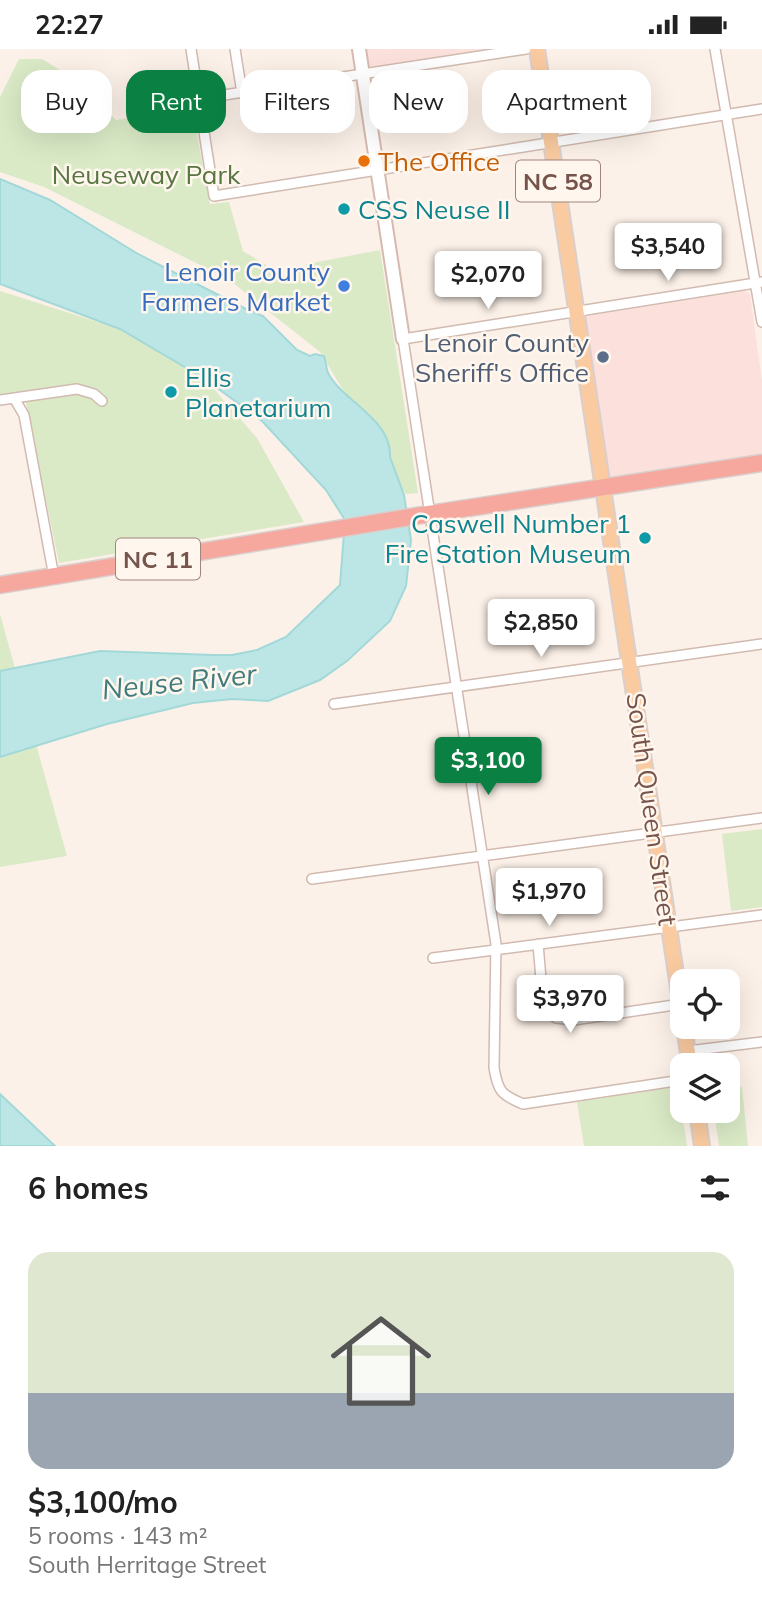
<!DOCTYPE html>
<html lang="en">
<head>
<meta charset="utf-8">
<style>
	:root { --surface:#fff; --page:#f6f6f6; --text:#222; --muted:#767676; --accent:#0b8043 }
	body { margin:0; font-family:Mulish,sans-serif; background:var(--page); color:var(--text); height:100vh; display:flex; flex-direction:column; font-size:26px; white-space:nowrap }
	* { box-sizing:border-box; margin:0 }
	p { font-size:23px; color:var(--muted) }
	.icon { flex:none; width:38px; height:38px; fill:none; stroke:currentColor; stroke-width:2; stroke-linecap:round; stroke-linejoin:round }
	.map { position:relative; height:1097px; overflow:hidden }
	.details { display:flex; flex-direction:column; background:var(--surface); flex:1 }
	.details>* { flex:none }
	.guide { position:absolute; left:21px; top:21px; width:721px; height:63px; display:flex; gap:14px }
	.tools { position:absolute; left:670px; top:920px; display:grid; gap:14px }
	.tools a { display:grid; place-items:center; width:70px; height:70px; border-radius:14px; background:var(--surface); box-shadow:0 7px 28px #0002; font-size:35px }
	.price { position:absolute; translate:-50% -60px; padding:0 16px; border-radius:7px; background:#fff; color:#222; font-size:23px; line-height:46px; filter:drop-shadow(0 2px 4px #0008) }
	.price::after { content:''; position:absolute; left:50%; top:42px; width:21px; height:16px; margin-left:-10px; background:inherit; clip-path:polygon(0 0,100% 0,50% 100%) }
	.price.selected { background:var(--accent); color:#fff }
	ul { padding:0; list-style:none }
	li { display:grid; align-content:center; gap:14px; height:371px; padding:0 28px }
	li span { display:grid; place-items:center; height:217px; border-radius:21px; color:#555 }
	li>.icon { margin-inline-start:auto }
	span .icon { width:126px; height:126px; fill:#fffc; stroke-width:1 }
	li b { font-size:30px }
	h2 { display:flex; justify-content:space-between; align-items:center; height:84px; padding:0 28px; font-size:30px }
	.pill { padding:0 24px; border-radius:21px; background:var(--surface); box-shadow:0 7px 28px #0002; font-size:24px; line-height:63px }
	.pill.selected { background:var(--accent); color:#fff }
	.status { display:flex; justify-content:space-between; align-items:center; height:49px; padding:0 35px; background:var(--surface); direction:ltr }
	.status svg { height:19px; fill:currentColor }
	.map>svg:first-child { display:block }
	.commercial { fill:#fce0dc }
	.green { fill:#daeac6 }
	.water { fill:#bce6e6; stroke:#a2d8d8; stroke-width:2 }
	.lines { fill:none; stroke-linecap:round; stroke-linejoin:round }
	.street-casing { stroke:#d1bab0; stroke-width:12 }
	.secondary-casing { stroke:#d6bab0; stroke-width:16 }
	.primary-casing { stroke:#d9cfcd; stroke-width:18 }
	.highway-casing { stroke:#d9cfcd; stroke-width:19 }
	.street { stroke:#fff; stroke-width:9 }
	.secondary { stroke:#fff; stroke-width:12 }
	.primary { stroke:#facba1; stroke-width:14 }
	.highway { stroke:#f6a89f; stroke-width:16 }
	.food-dot { fill:#e8710a; stroke:#fff6ee; stroke-width:2.5 }
	.culture-dot { fill:#0f9aa8; stroke:#fff6ee; stroke-width:2.5 }
	.shop-dot { fill:#3f7fe0; stroke:#fff6ee; stroke-width:2.5 }
	.service-dot { fill:#5c6f8a; stroke:#fff6ee; stroke-width:2.5 }
	.labels { text-anchor:middle; dominant-baseline:central; stroke-width:5; stroke-linejoin:round; paint-order:stroke }
	.shield { fill:#fff6ee; stroke:#a0857c; stroke-width:2 }
	.shield-label { font-size:24px; font-weight:bold; fill:#77544b }
	.food-label { font-size:26px; fill:#c56008; stroke:#fff6ee; text-anchor:start }
	.park-label { font-size:26px; fill:#587641; stroke:#fff6ee }
	.culture-label { font-size:26px; fill:#0d838f; stroke:#fff6ee; text-anchor:start }
	.shop-label { font-size:26px; fill:#366cbe; stroke:#fff6ee; text-anchor:end }
	.service-label { font-size:26px; fill:#4e5e75; stroke:#fff6ee; text-anchor:end }
	.street-label { font-size:26px; fill:#77544b; stroke:#fff6ee }
	.water-label { font-size:28px; font-style:italic; fill:#3f7b7c; stroke:#fff6ee }
</style>
</head>
<body>
<div class="status"><b>22:27</b><svg viewBox="0 0 49 12"><path d="M0 12V9h3v3zM5 12V6h3v6zM10 12V3h3v9zM15 12V0h3v12zM26 1h20v11H26zM47 4h2v5h-2z"/></svg></div>
<div class="map">
<svg width="762" height="1097" viewBox="0 0 762 1097">
	<rect width="100%" height="100%" fill="#fcf1e8"/>
	<path class="commercial" d="M365,0H488L368,18Z
		M744,242L750,245L762,332V406L615,429L610,428L584,271L587,267Z"/>
	<path class="green" d="M19,10H42L83,35L116,71L192,59L210,155L229,153L243,202L291,231L307,215L380,201L418,444L406,445L320,303L228,230L44,138L0,123V48Z
		M0,242L120,280L205,330L257,389L304,473L59,514L24,344L0,347Z
		M0,565L67,807L0,818Z
		M762,780V858L731,862L722,785Z
		M742,1038L748,1097H719L714,1062H728V1039Z
		M668,1039L679,1042L687,1097H584L577,1053Z"/>
	<path class="water" d="M0,130L50,151L138,205L246,260L263,267L297,301L310,307L315,305L324,307C326,312 326,319 328,324C343,353 392,370 390,408L404,446L411,491L406,537L390,572L347,612L320,631L268,652L232,650L193,654L107,675L0,708V622L100,602L213,606H232L257,601L286,588L340,536L345,471L326,441L262,372L205,330L120,280L0,235Z
		M0,1045L55,1097H0Z"/>
	<g class="lines">
		<defs>
			<path id="street" d="M191,0L214,147L762,60
				M235,0L242,44
				M715,0L762,273
				M198,50L526,0
				M14,349L24,366L54,528
				M0,351L77,340L94,345L102,352
				M334,655L762,595
				M312,830L762,769
				M538,895L541,930L547,961L556,969L574,971L681,955
				M433,909L762,866
				M688,1002L762,993
				M682,1031L523,1055C501,1046 498,1042 494,1019L496,895L403,290L762,233"/>
			<path id="secondary" d="M359,0L403,290"/>
			<path id="primary" d="M537,0L682,965
				M684,978L690,1017
				M697,1062L702,1097"/>
			<path id="highway" d="M0,536L422,466L762,414"/>
		</defs>
		<use href="#street" class="street-casing"/>
		<use href="#secondary" class="secondary-casing"/>
		<use href="#primary" class="primary-casing"/>
		<use href="#highway" class="highway-casing"/>
		<use href="#street" class="street"/>
		<use href="#secondary" class="secondary"/>
		<use href="#primary" class="primary"/>
		<use href="#highway" class="highway"/>
	</g>
	<circle class="food-dot" cx="364" cy="112" r="7"/>
	<g class="culture-dot">
		<circle cx="344" cy="160" r="7"/>
		<circle cx="171" cy="343" r="7"/>
		<circle cx="645" cy="489" r="7"/>
	</g>
	<circle class="shop-dot" cx="344" cy="237" r="7"/>
	<circle class="service-dot" cx="603" cy="308" r="7"/>
	<g class="labels">
		<g class="shield">
			<rect x="516" y="111.5" width="84" height="41" rx="5"/>
			<rect x="116" y="489.5" width="84" height="41" rx="5"/>
		</g>
		<g class="shield-label">
			<text x="558" y="132">NC 58</text>
			<text x="158" y="510">NC 11</text>
		</g>
		<g class="food-label">
			<text x="378" y="112">The Office</text>
		</g>
		<g class="park-label">
			<text x="146" y="125">Neuseway Park</text>
		</g>
		<g class="culture-label">
			<text x="358" y="160">CSS Neuse II</text>
			<text x="185" y="328">Ellis<tspan x="185" dy="30">Planetarium</tspan></text>
			<text x="631" y="474" text-anchor="end">Caswell Number 1<tspan x="631" dy="30">Fire Station Museum</tspan></text>
		</g>
		<g class="shop-label">
			<text x="330" y="222">Lenoir County<tspan x="330" dy="30">Farmers Market</tspan></text>
		</g>
		<g class="service-label">
			<text x="589" y="293">Lenoir County<tspan x="589" dy="30">Sheriff's Office</tspan></text>
		</g>
		<g class="street-label">
			<text transform="translate(652 760) rotate(82)">South Queen Street</text>
		</g>
		<g class="water-label">
			<text transform="translate(179 632) rotate(-6)">Neuse River</text>
		</g>
	</g>
</svg>
<div class="tools">
<a><svg class="icon" aria-label="locate" viewBox="0 0 24 24"><circle cx="12" cy="12" r="6"/><path d="M12 2v4M12 18v4M2 12h4M18 12h4"/></svg></a>
<a><svg class="icon" aria-label="layers" viewBox="0 0 24 24"><path d="M12 4l9 5-9 5-9-5zM3 14l9 5 9-5"/></svg></a>
</div>
<b class="price" style="left:668px;top:234px">$3,540</b>
<b class="price" style="left:488px;top:262px">$2,070</b>
<b class="price" style="left:541px;top:610px">$2,850</b>
<b class="price selected" style="left:488px;top:748px">$3,100</b>
<b class="price" style="left:549px;top:879px">$1,970</b>
<b class="price" style="left:570px;top:986px">$3,970</b>
<div class="guide">
<a class="pill">Buy</a>
<a class="pill selected">Rent</a>
<a class="pill">Filters</a>
<a class="pill">New</a>
<a class="pill">Apartment</a>
</div>
</div>
<section class="details">
<h2>6 homes<svg class="icon" aria-label="filters" viewBox="0 0 24 24"><path d="M4 7h16M4 17h16"/><circle cx="9" cy="7" r="2"/><circle cx="15" cy="17" r="2"/></svg></h2>
<ul>
<li><span style="background:linear-gradient(#dfe7d0 65%,#9aa5b1 0)"><svg class="icon" aria-label="home" viewBox="0 0 24 24"><path d="M3 11l9-7 9 7M6 9v11h12V9"/></svg></span><div><b>$3,100/mo</b><p>5 rooms · 143 m²</p><p>South Herritage Street</p></div></li>
</ul>
</section>
</body>
</html>
